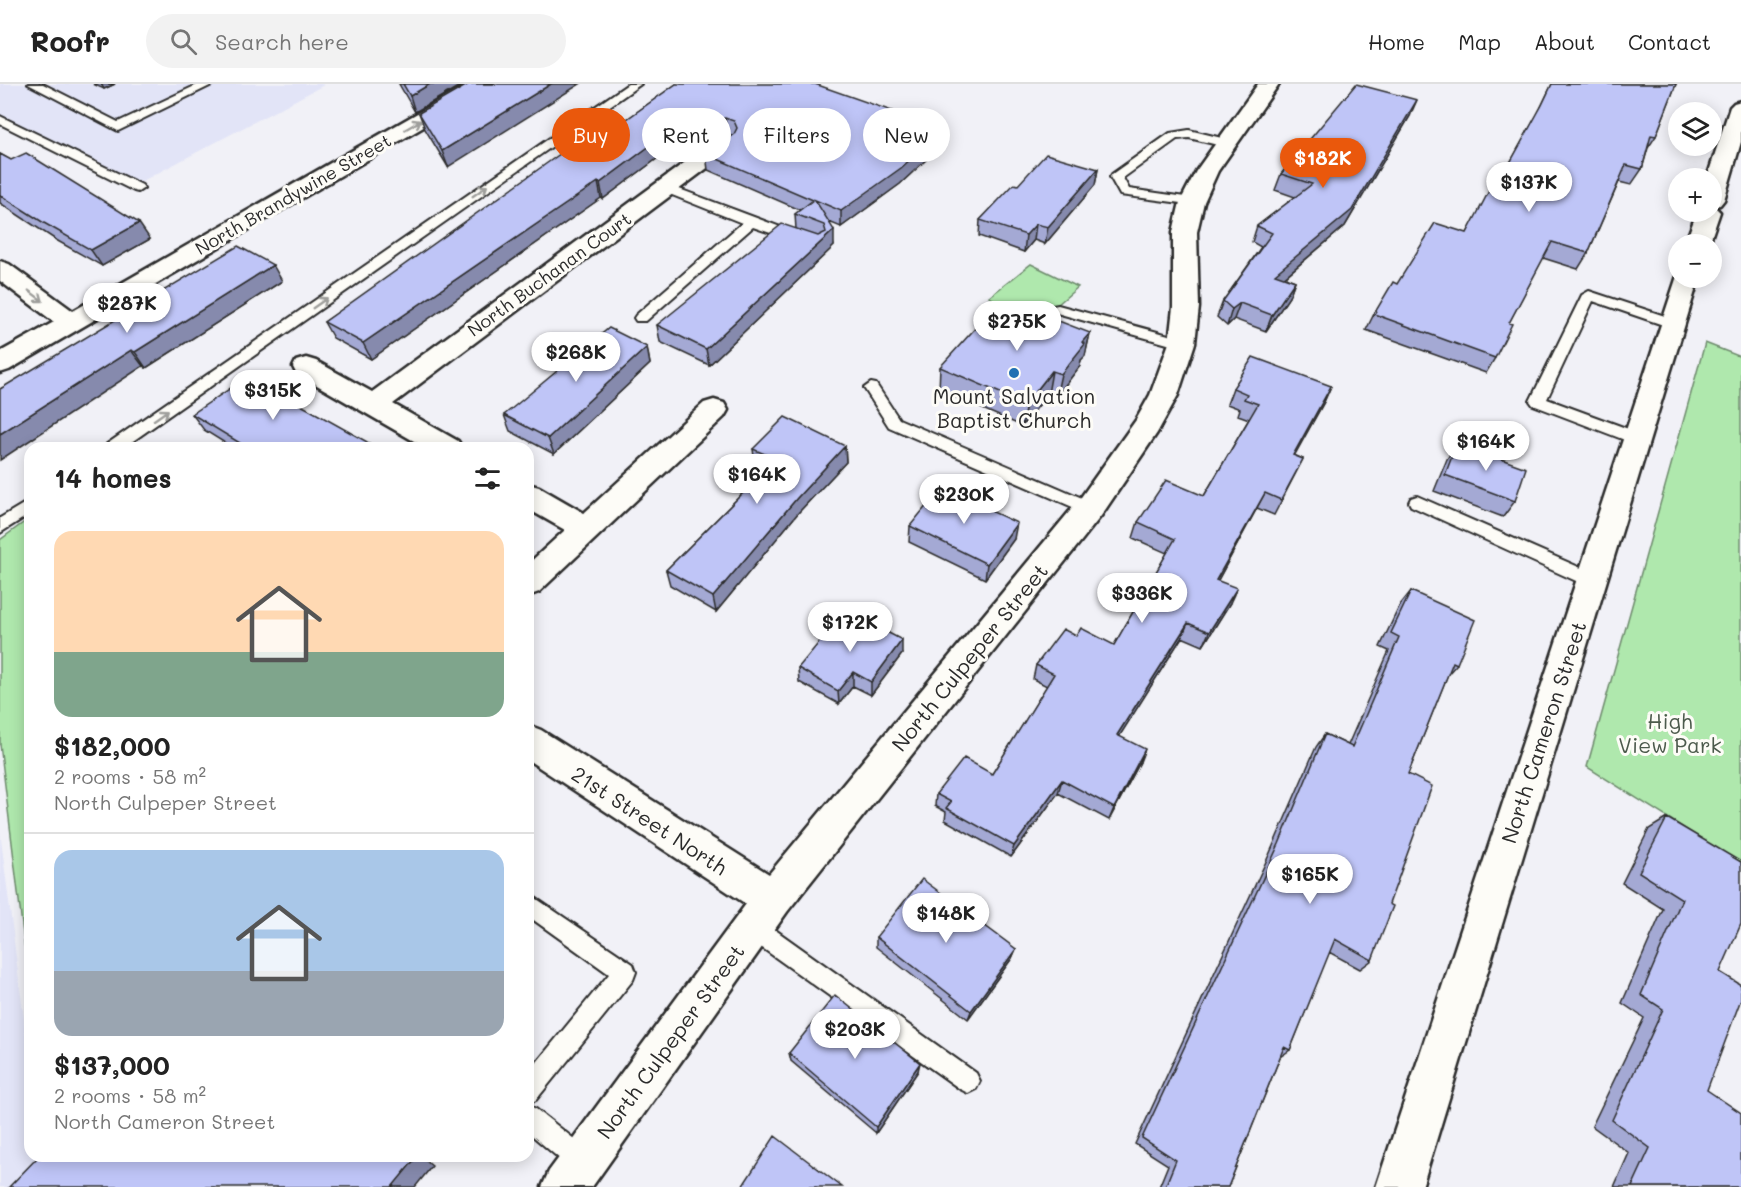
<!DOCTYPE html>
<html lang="en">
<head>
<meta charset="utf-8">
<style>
	:root { --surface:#fff; --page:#f2f2f2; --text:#222; --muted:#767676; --line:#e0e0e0; --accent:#ea580c }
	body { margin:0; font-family:Mali,sans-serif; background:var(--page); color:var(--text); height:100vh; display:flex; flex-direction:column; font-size:22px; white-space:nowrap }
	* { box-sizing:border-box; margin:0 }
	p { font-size:20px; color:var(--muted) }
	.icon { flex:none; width:33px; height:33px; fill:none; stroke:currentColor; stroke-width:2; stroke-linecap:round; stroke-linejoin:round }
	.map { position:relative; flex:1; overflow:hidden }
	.panel { position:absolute; left:24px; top:358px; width:510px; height:720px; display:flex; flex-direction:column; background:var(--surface); border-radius:18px; box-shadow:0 3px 15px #0003 }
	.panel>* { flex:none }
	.guide { position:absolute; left:552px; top:24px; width:570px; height:54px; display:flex; gap:12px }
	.controls { position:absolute; left:1668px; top:18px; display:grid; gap:12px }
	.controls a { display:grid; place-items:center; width:54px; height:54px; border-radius:50%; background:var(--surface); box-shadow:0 3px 15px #0003; font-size:30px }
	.price { position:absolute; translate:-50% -51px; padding:0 14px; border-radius:21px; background:#fff; color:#222; font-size:20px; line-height:39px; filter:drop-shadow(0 2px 3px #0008) }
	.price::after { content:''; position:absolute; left:50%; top:36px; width:18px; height:14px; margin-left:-9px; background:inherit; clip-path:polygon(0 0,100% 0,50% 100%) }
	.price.selected { background:var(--accent); color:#fff }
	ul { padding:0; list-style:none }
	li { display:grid; align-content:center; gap:12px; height:318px; padding:0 30px }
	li+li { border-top:2px solid var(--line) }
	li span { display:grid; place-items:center; height:186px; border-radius:18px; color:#555 }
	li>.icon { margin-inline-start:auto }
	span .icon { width:108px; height:108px; fill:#fffc; stroke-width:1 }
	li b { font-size:26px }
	h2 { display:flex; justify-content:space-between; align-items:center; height:72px; padding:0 30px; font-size:26px }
	.pill { padding:0 21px; border-radius:27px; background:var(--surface); box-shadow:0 3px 15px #0003; font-size:21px; line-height:54px }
	.pill.selected { background:var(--accent); color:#fff }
	header { display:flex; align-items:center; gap:36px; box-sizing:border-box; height:84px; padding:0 30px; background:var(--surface); border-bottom:2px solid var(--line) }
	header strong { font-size:28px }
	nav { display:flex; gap:33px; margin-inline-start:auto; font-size:21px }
	.search { width:420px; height:54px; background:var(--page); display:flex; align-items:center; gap:15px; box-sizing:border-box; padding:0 21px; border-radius:33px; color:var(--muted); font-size:22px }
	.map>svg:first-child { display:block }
	.built { fill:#e2e4f7 }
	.green { fill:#afe8ad; stroke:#6d8a6c; stroke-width:1.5 }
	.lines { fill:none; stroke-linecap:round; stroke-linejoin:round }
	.service-casing { stroke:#2b2b2b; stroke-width:4 }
	.minor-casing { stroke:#2b2b2b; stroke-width:5 }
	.service { fill:#fdfcf7; fill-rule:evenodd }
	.minor { fill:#fdfcf7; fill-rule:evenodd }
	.wall { fill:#a4a9d4; stroke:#2b2b2b; stroke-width:1.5 }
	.shaded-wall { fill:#868aad; stroke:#2b2b2b; stroke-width:1.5 }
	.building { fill:#bfc5f7; stroke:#2b2b2b; stroke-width:1.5 }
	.oneway { stroke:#9e9e9b }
	.poi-dot { fill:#1f6fb2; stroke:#fdfcf7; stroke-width:2 }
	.labels { text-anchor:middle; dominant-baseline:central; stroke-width:6; stroke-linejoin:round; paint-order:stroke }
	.far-street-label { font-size:18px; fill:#2b2b2b; stroke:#fdfcf7 }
	.poi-label { font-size:21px; fill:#2b2b2b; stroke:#fdfcf7 }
	.street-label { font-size:21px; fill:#2b2b2b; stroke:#fdfcf7 }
	.park-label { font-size:21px; fill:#4c5a4c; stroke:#fdfcf7 }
</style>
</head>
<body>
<header>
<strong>Roofr</strong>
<div class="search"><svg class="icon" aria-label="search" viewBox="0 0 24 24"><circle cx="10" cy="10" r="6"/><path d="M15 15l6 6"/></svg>Search here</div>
<nav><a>Home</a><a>Map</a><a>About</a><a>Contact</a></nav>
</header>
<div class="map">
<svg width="1741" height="1103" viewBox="0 0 1741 1103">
	<rect width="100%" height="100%" fill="#f1f1f7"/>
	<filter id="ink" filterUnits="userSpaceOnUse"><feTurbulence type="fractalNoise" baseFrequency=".0167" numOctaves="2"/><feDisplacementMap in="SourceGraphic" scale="12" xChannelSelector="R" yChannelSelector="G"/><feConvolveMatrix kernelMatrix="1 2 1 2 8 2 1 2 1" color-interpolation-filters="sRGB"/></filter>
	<g filter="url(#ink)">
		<path class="built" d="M0,0H321L324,1L135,101L0,32Z
			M0,748L30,982V1072L54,1073L23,1103H0Z"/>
		<path class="green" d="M1031,180L1078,203L1037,238L989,213Z
			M1705,259L1741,273V780L1587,683Z
			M30,434V870L26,874L0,660V456Z"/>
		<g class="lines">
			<defs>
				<path id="service" d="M28,0H43L118,38L199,0H214L118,47Z
					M628,0H641L123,364H105L107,360Z
					M0,32L142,101L144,104L138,108L134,107L0,40Z
					M1189,46L1230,56L1232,59L1226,63L1189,54L1177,55L1123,94L1129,105L1192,114L1196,115L1198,118L1196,121L1120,111L1110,93L1112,90L1170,49Z
					M666,100L802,151L804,154L797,158L753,143L646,237H636L634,234L636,231L742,139L662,107L660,104Z
					M1589,207L1677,236L1679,239L1672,244L1593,217L1547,315L1642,350L1644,354L1642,358H1630L1533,321L1530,317L1582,211Z
					M1058,221L1187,256L1189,259L1182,264L1053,228L1051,225L1053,222Z
					M871,299L876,300L899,335L1096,420L1098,424L1096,428H1084L889,343L864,304Z
					M1417,412L1597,491L1600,496L1597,501L1591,503L1585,501L1411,422L1409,418L1411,414Z
					M30,416V430L0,449V434Z
					M528,809L633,880L636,888L633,896L536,1016L528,1020V989L609,890L528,832Z
					M752,832L760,835L976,989L980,997L976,1005L968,1009L960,1005L744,851L741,843L744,835Z
					M528,1021L536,1025L592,1069L595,1078L592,1087L583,1090L574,1087L528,1048Z"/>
				<path id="minor" d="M468,0H493L490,4L9,286L0,289V268L54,238L0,197V177L9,180L73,227Z
					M1258,0H1279L1218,87L1204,118L1197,148L1199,223L1195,259L1178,311L1157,349L1101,432L787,828L592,1103H542L549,1087L746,820L528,676V641L541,646L769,790L1079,416L1136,336L1150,311L1169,259L1173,223V148L1180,118L1196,87Z
					M1741,17V58L1724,116L1720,121L1714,122L1720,128L1709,160H1685L1697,128H1712V94H1707L1730,23L1734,19Z
					M726,52L734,54L737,59L734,64L393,320L458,357L462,364H426L296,289L293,283L296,277L306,274L316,277L372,308L718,54Z
					M1678,189V194H1699L1422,1103H1376Z
					M714,316L724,319L728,326L724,333L539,508L528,512V480L565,446L528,425V400L539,403L584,429L704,319Z"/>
			</defs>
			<use href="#service" class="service-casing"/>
			<use href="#minor" class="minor-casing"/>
			<use href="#service" class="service"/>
			<use href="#minor" class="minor"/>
		</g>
		<path class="wall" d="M93,0H115L104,5Z
			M399,0H463L415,28Z
			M469,0L448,83L425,45L419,29Z
			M676,0L942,61L900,100L841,143L829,138L834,162L709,281L660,258L657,241L796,145L795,130L800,126L708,86L706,70L731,51L727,50L717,52L684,76L666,68L603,115L601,114L371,275L333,254L324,238L606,50Z
			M1552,0H1676L1656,52L1648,64L1642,85L1631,101L1619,98L1588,169L1578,185L1543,174L1509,239L1495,274L1486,289L1366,246L1374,230L1397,200L1467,149L1506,86L1537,31Z
			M1410,32L1345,142L1285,193L1295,197L1289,213L1266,247L1234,235L1227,242L1217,233L1223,217L1261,163L1252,158L1257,142L1295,113L1275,106L1281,90Z
			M0,70L150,155L102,182L56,156L0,119Z
			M1098,85L1095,101L1045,160L1034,156L1024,168L979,152L980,136L1018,101Z
			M282,197L146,284L143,282L0,305Z
			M991,242L1090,249L1085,272L1081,276L1080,282L1056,313L1048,310L1022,342L939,306L940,283Z
			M647,263L650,280L554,370L510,347L504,331Z
			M1331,302L1324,318L1294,371L1303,375L1274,431L1257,424L1218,496L1230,519L1203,562L1182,553L1119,652L1140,678L1109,736L1058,709L1011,773L945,736L946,728L935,722L936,710L992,690L1047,602L1033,595L1036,581L1076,552L1114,561L1167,469L1133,454L1138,438L1204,412L1249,335L1238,331L1240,325L1227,320L1233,304Z
			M192,330L378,364H233L204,346Z
			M1457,359L1515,417L1503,433L1434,407L1447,375Z
			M845,362L846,378L798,429L716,528L670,501L666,486L747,405L746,400L763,384L755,380L753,365Z
			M910,442L1014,455L985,495L909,458Z
			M1411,507L1457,580L1448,590L1408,690L1389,820L1372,876L1360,885L1329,868L1290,966L1280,973L1228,1103H1159L1168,1081L1135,1060L1269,771L1316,663L1325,650L1348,661L1389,567L1380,563L1400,521Z
			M836,547L902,570L871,611L853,602L839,620L799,598L798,584Z
			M1667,734L1720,888L1707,1006L1741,1103H1614L1629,1069L1592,1042L1644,934L1622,919L1663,825L1622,799L1649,745Z
			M876,853L1016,865L1012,874L968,935L876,863Z
			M789,969L918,987L876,1049L791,977Z"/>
		<path class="shaded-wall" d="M101,0H115L104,5Z
			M430,0H463L415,28L410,12Z
			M551,0H580L448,83L442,67Z
			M1417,16L1410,32L1345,142L1269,206L1275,190Z
			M725,34L727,50L717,52L684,76L682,60L715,36Z
			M943,45L942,61L900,100L841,143V127Z
			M663,52L666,68L603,115L600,99Z
			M1098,85L1095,101L1045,160L1048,143Z
			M598,98L601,114L371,275L363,259Z
			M139,139L150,155L102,182L91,166Z
			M1036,140L1034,156L1024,168L1026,151Z
			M834,146V162L709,281L706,265Z
			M273,181L282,197L146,284L135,268Z
			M1295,197L1289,213L1266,247L1272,231Z
			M1240,219L1234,235L1227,242L1232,225Z
			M1090,249L1085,272L1081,276L1080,282L1056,313L1061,290L1082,258Z
			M647,263L650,280L554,370L548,354Z
			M131,266L143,282L0,376V350Z
			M1052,287L1048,310L1022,342L1026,320Z
			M1331,302L1324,318L1286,387L1293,371Z
			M845,362L846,378L798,429L716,528L713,513L797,414Z
			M1265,409L1257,424L1210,511L1216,496Z
			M1017,439L1014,455L985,495L987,480Z
			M1237,504L1230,519L1203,562L1209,548Z
			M1188,539L1182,553L1112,664L1117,651Z
			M902,556V570L871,611V598Z
			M853,588V602L839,620L838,607Z
			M1145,665L1140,678L1109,736L1114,724Z
			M1062,696L1058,709L1011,773L1014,762Z
			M1016,865L1012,874L968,935L971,927Z
			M920,979L918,987L876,1049V1043Z
			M412,1072H420L432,1082L415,1103H392Z"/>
		<path class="building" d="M403,0H430L410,12Z
			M469,0H551L442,67L419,29Z
			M676,0H815L943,45L901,84L841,127L815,116L834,146L706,265L657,241L782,140L818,152L826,148L824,141L795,130L813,116L706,70L734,50L737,44L734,37L725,34L715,36L682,60L663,52L600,99L598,98L363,259L324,238L595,45L606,50Z
			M1356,0L1417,16L1352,126L1275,190L1295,197L1272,231L1240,219L1232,225L1223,217L1272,149L1257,142L1312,100L1281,90Z
			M1552,0H1676L1656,52L1651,51L1642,85L1626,81L1588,169L1552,158L1509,239L1512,240L1495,274L1374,230L1393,198L1397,200L1435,139L1467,149L1501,84L1506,86L1542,21Z
			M26,69L139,139L91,166L44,139L0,111V70L11,76Z
			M1046,70L1098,85L1048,143L1036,140L1026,151L980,136L1014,100L1018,101Z
			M238,162L273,181L135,268L131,266L0,350V305Z
			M1012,219L1090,249L1082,258L1085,260L1061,290L1052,287L1026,320L940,283L981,238L991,242Z
			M609,244L647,263L548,354L504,331Z
			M1253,273L1331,302L1293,371L1303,375L1281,416L1265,409L1216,496L1237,504L1209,548L1188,539L1117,651L1145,665L1114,724L1062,696L1014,762L946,724L951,718L936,710L964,674L992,690L1054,590L1036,581L1063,545L1076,552L1081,544L1114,561L1175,455L1138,438L1166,396L1204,412L1258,320L1244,315L1247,310L1233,304Z
			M249,292L378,364H248L192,330Z
			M785,333L845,362L797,414L713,513L666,486L750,402L746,400L774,374L753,365Z
			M1457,359L1526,384L1515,417L1445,391Z
			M941,404L1017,439L987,480L910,442Z
			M1411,507L1475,536L1457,580L1453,578L1408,690L1432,702L1389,820L1393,822L1372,876L1335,855L1290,966L1284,963L1228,1103H1165L1176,1076L1142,1054L1279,760L1325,650L1352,663L1399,553L1391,549Z
			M851,529L902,556L871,598L853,588L838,607L798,584L831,544L836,547Z
			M1667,734L1741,778V840L1720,888L1741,901V915L1707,1006L1741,1029V1103H1632L1650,1064L1612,1036L1663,925L1641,911L1682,815L1639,788Z
			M922,795L1016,865L971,927L876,853Z
			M835,911L920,979L876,1043L789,969Z
			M775,1052L842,1103H742Z
			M39,1072H412L415,1075L392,1103H9Z"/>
		<defs><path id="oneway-shaft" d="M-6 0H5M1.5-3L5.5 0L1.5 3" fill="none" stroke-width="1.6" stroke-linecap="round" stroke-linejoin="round" transform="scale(1.5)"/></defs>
		<g class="oneway">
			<use href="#oneway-shaft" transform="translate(413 41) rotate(-30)"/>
			<use href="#oneway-shaft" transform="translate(480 107) rotate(-35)"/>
			<use href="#oneway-shaft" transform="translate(36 212) rotate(37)"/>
			<use href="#oneway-shaft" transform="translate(320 219) rotate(-35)"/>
			<use href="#oneway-shaft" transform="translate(161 331) rotate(-35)"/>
		</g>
	</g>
	<circle class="poi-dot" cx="1014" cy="289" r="6"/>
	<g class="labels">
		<g class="far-street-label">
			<text transform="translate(293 110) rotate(-30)">North Brandywine Street</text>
			<text transform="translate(549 190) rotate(-36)">North Buchanan Court</text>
		</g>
		<g class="poi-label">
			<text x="1014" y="311">Mount Salvation<tspan x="1014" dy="24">Baptist Church</tspan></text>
		</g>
		<g class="street-label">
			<text transform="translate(969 573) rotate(-51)">North Culpeper Street</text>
			<text transform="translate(1543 648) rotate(-72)">North Cameron Street</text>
			<text transform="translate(650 736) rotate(33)">21st Street North</text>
			<text transform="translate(670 957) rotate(-54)">North Culpeper Street</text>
		</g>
		<g class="park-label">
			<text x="1670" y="636">High<tspan x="1670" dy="24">View Park</tspan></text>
		</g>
	</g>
</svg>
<div class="controls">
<a><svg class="icon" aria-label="layers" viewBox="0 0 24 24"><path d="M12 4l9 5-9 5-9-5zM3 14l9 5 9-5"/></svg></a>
<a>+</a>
<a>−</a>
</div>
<b class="price selected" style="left:1323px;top:105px">$182K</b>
<b class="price" style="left:1529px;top:129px">$137K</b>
<b class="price" style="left:127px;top:250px">$287K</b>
<b class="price" style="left:1017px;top:268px">$275K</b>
<b class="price" style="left:576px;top:299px">$268K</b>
<b class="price" style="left:273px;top:337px">$315K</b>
<b class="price" style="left:1486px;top:388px">$164K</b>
<b class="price" style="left:757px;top:421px">$164K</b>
<b class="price" style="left:964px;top:441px">$230K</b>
<b class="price" style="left:1142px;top:540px">$336K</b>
<b class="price" style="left:850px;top:569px">$172K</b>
<b class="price" style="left:1310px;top:821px">$165K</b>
<b class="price" style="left:946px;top:860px">$148K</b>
<b class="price" style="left:855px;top:976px">$203K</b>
<div class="guide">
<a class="pill selected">Buy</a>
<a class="pill">Rent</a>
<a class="pill">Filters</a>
<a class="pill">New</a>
</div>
<section class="panel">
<h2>14 homes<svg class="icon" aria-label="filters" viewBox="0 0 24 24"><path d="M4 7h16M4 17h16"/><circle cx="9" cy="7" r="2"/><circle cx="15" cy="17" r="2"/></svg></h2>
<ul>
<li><span style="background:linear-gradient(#ffd9b3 65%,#7fa58c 0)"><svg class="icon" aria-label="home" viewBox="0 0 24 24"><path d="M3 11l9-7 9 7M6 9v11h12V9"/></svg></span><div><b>$182,000</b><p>2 rooms · 58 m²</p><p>North Culpeper Street</p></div></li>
<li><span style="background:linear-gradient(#a9c7e8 65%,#9aa5b1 0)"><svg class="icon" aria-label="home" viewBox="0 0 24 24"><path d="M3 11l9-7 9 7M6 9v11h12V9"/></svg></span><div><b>$137,000</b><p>2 rooms · 58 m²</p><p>North Cameron Street</p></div></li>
</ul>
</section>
</div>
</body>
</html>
